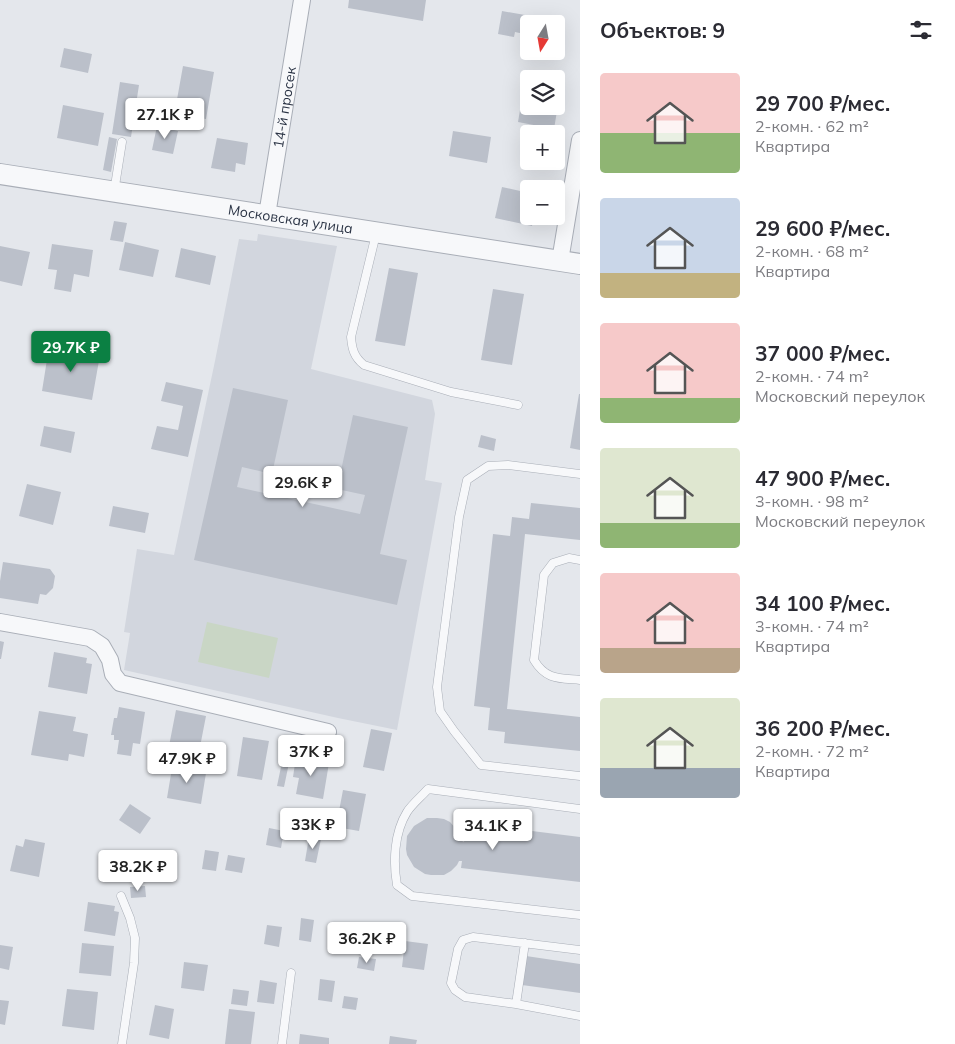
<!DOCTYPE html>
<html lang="ru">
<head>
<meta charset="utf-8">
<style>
	:root { --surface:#fff; --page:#f2f2f3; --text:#2b2b33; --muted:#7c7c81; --accent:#0b8043 }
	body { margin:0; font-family:Mulish,sans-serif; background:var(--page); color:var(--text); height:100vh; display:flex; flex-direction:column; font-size:19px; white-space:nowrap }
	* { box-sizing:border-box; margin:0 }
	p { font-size:16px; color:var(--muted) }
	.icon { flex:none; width:28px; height:28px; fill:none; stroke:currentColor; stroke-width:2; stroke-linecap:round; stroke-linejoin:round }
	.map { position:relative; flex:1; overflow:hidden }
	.details { display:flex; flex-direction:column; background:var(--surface); width:375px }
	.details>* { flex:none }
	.needle { width:32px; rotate:191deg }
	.buttons { position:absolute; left:520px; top:15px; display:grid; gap:10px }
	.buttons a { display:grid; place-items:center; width:45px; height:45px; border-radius:5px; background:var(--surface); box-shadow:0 5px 20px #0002; font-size:25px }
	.price { position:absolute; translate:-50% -42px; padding:0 11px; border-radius:5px; background:#fff; color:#222; font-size:16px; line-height:32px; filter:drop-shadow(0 1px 2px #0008) }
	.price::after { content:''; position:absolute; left:50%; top:30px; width:15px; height:11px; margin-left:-8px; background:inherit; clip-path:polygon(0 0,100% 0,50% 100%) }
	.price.on { background:var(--accent); color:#fff }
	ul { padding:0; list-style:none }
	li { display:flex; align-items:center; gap:15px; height:125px; padding:0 20px }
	li span { display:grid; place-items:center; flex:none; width:140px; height:100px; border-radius:5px; color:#555 }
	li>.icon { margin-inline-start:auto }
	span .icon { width:60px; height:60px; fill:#fffc; stroke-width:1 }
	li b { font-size:21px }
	h2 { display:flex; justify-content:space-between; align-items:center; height:60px; padding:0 20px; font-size:21px }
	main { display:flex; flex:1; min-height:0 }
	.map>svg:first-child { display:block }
	.built { fill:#d2d6de }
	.green { fill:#c9d6c5 }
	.building { fill:#bbc0ca }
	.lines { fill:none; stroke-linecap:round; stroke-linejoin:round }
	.service-casing { stroke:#a9aeb7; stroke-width:9 }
	.minor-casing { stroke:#a9aeb7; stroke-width:18 }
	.tertiary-casing { stroke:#a9aeb7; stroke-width:22 }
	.service { stroke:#f7f8fa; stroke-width:8 }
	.minor { stroke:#f7f8fa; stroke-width:16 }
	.tertiary { stroke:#f7f8fa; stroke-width:20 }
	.labels { text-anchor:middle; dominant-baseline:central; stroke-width:5; stroke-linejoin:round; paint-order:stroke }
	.street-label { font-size:14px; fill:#2b3445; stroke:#f4f6f9 }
</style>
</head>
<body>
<main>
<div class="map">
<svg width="580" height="1044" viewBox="0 0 580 1044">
	<rect width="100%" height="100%" fill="#e4e7ec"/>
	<path class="built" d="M258,234L337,246L311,369L432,400L435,414L425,480L442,483L397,730L338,718L124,670L130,633L124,632L137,549L174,555L215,361L239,239L257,241Z"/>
	<path class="green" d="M207,622L278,638L269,678L198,662Z"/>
	<path class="building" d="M349,0H426L423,21L348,8Z
		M502,11L542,18L541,24H529V35L515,32L514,37L498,34Z
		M64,48L92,54L88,73L60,67Z
		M183,66L214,72L206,119L179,115L181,106L176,105Z
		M120,82L139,85L131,137L112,134Z
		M523,92L529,93V106H556V98L559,99L554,129L518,122Z
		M63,105L104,113L98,146L57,138Z
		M157,126L178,131L173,154L152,150Z
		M453,131L491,137L487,163L449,156Z
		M109,137L117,139L111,172L103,170Z
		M217,138L248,143L245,165L236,163L235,172L211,168Z
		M502,187L529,193V216H534L532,226L495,218Z
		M114,221L127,223L123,242L110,240Z
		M125,242L159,250L153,277L119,270Z
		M52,244L93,250L89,277L74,274L71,292L54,289L57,270L48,269Z
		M0,246L30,252L22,286L0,281Z
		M181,248L216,256L210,285L175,277Z
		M389,268L418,273L405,346L375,341Z
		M493,289L524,294L512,365L481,360Z
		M49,347L100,355L92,400L42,391Z
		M166,382L203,390L188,457L151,449L157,426L178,430L183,406L161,401Z
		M233,388L288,400L272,474L242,467L237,487L360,514L365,495L337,489L353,415L408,427L380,554L407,560L397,605L194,560Z
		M579,394H580V450L570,448Z
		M44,426L75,432L71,453L40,446Z
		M481,435L496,439L494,451L478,447Z
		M27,484L61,492L53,525L19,516Z
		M531,503L580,508V540L525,534L507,709L580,717V751L504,743L505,732L488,730L490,708L474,706L493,534L510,536L512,517L529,519Z
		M113,506L149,513L145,533L109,526Z
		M3,562L50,569L55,576L53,588L46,595L40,594L38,604L0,598V581Z
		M0,641L4,642L1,659H0Z
		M54,652L87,658L86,663L92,664L87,694L48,687Z
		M119,707L145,712L140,744L133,743L131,756L117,754L119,740H114V735H111L114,718H117Z
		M176,710L206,716L199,752L169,746Z
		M39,711L76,717L73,731L88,734L84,757L69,754L68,761L31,755Z
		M371,729L392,733L384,771L363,767Z
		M243,737L269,741L262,780L237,776Z
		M296,757L329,763L323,799L296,794L299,778L293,777Z
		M282,762L289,763L284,787L277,786Z
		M183,763L197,766L196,772L206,773L201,804L167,798L172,768L181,769Z
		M343,790L366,794L359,831L336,827Z
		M130,804L151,818L140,834L119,820Z
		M427,818H437L444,819L450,822L458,831L461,836L462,841L464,842L467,823L580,837V882L461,868L462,861H459L457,865L451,871L444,875H431L425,874L414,867L407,855L406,849L407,836L414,826Z
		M269,828L284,831L281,848L266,845Z
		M309,837L321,839L316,863L305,861Z
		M25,839L45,843L39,877L10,871L16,845L23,847Z
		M205,850L219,852L216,871L202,869Z
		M228,855L245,858L242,873L225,870Z
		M145,886L146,897L131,898L130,887Z
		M88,902L115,906L114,911L119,912L115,936L84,931Z
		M301,918L314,920L311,942L299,940Z
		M267,925L282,927L279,947L264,944Z
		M405,941L428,944L424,970L402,967Z
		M82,943L114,946L111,976L79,973Z
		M0,945L13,947L9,970L0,968Z
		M526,956L580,964V993L522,985Z
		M359,957L376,959L374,971L357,968Z
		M184,962L208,965L204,991L181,988Z
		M320,979L335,981L332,1002L318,1000Z
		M260,980L277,983L274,1004L257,1002Z
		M67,989L98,992L94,1030L62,1026Z
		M233,989L249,991L247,1006L231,1004Z
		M344,996L358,998L356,1010L342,1008Z
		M0,1000L9,1001L5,1025L0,1024Z
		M155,1005L174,1009L169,1039L149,1035Z
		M229,1009L255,1012L251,1044H225Z
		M300,1034L329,1038V1044H299Z
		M390,1036L417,1040L416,1044H389Z"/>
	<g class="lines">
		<defs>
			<path id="service" d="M114,192L122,142
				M376,234L351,337C352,349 354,357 364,365L451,392L518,405
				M580,474L508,465L488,466L467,480L459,517L437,687L440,711L454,731L481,765L580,776
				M580,560L569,558L553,563L544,575L534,660C546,680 559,678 580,680
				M580,809L428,789C421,797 412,804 407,812C394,833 393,862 397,885L412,896L580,915
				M121,896L130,918L135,938L134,963L122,1044
				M580,950L473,937L463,940L458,949L451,983L455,990L465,997L516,1004L580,1016
				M516,1004L525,943
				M282,1044L291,973"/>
			<g id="minor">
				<path id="s1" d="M267,215L302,0"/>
				<path d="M560,261L580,140"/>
				<path d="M0,622L90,638L102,646L110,660L113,674L120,683L328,732"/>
			</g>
			<g id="tertiary">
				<path id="s2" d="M0,174L580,264"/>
			</g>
		</defs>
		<use href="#service" class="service-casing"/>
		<use href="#minor" class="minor-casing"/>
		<use href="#tertiary" class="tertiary-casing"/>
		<use href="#service" class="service"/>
		<use href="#minor" class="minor"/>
		<use href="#tertiary" class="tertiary"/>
	</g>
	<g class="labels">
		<g class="street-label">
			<text stroke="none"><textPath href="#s1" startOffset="109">14-й просек</textPath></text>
			<text stroke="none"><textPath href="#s2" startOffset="294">Московская улица</textPath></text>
		</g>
	</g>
</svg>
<div class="buttons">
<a><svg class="needle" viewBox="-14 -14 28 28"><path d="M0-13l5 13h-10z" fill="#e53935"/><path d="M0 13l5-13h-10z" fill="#7c7c81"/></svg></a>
<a><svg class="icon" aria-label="layers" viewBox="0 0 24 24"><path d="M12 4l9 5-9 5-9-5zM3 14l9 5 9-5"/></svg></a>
<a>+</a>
<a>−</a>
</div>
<b class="price" style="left:165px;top:140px">27.1K ₽</b>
<b class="price on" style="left:71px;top:373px">29.7K ₽</b>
<b class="price" style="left:303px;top:508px">29.6K ₽</b>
<b class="price" style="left:311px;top:777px">37K ₽</b>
<b class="price" style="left:187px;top:784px">47.9K ₽</b>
<b class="price" style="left:313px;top:850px">33K ₽</b>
<b class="price" style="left:493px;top:851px">34.1K ₽</b>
<b class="price" style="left:138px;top:892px">38.2K ₽</b>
<b class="price" style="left:367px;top:964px">36.2K ₽</b>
</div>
<section class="details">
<h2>Объектов: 9<svg class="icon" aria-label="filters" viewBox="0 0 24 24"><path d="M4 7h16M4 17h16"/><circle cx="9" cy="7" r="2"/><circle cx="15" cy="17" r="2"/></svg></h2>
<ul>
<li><span style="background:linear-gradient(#f6c9c9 60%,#8fb573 0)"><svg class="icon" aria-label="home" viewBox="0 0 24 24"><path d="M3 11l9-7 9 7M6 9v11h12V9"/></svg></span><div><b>29 700 ₽/мес.</b><p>2-комн. · 62 m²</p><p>Квартира</p></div></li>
<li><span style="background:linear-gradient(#c9d6e8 75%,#c2b280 0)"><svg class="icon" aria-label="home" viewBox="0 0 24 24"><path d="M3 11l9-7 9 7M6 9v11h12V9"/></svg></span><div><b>29 600 ₽/мес.</b><p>2-комн. · 68 m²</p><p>Квартира</p></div></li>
<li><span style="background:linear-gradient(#f6c9c9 75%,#8fb573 0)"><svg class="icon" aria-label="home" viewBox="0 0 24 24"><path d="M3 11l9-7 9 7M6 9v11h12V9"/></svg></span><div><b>37 000 ₽/мес.</b><p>2-комн. · 74 m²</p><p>Московский переулок</p></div></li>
<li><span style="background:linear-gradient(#dfe7d0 75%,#8fb573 0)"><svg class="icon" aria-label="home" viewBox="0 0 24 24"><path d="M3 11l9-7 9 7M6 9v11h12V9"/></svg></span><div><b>47 900 ₽/мес.</b><p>3-комн. · 98 m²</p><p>Московский переулок</p></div></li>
<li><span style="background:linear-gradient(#f6c9c9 75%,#b9a48a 0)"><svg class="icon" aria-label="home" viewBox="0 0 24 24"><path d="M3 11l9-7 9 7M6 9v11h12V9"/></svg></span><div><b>34 100 ₽/мес.</b><p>3-комн. · 74 m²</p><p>Квартира</p></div></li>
<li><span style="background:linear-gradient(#dfe7d0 70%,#9aa5b1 0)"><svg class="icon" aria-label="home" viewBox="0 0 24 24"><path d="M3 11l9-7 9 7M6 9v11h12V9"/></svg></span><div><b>36 200 ₽/мес.</b><p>2-комн. · 72 m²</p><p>Квартира</p></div></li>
</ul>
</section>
</main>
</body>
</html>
